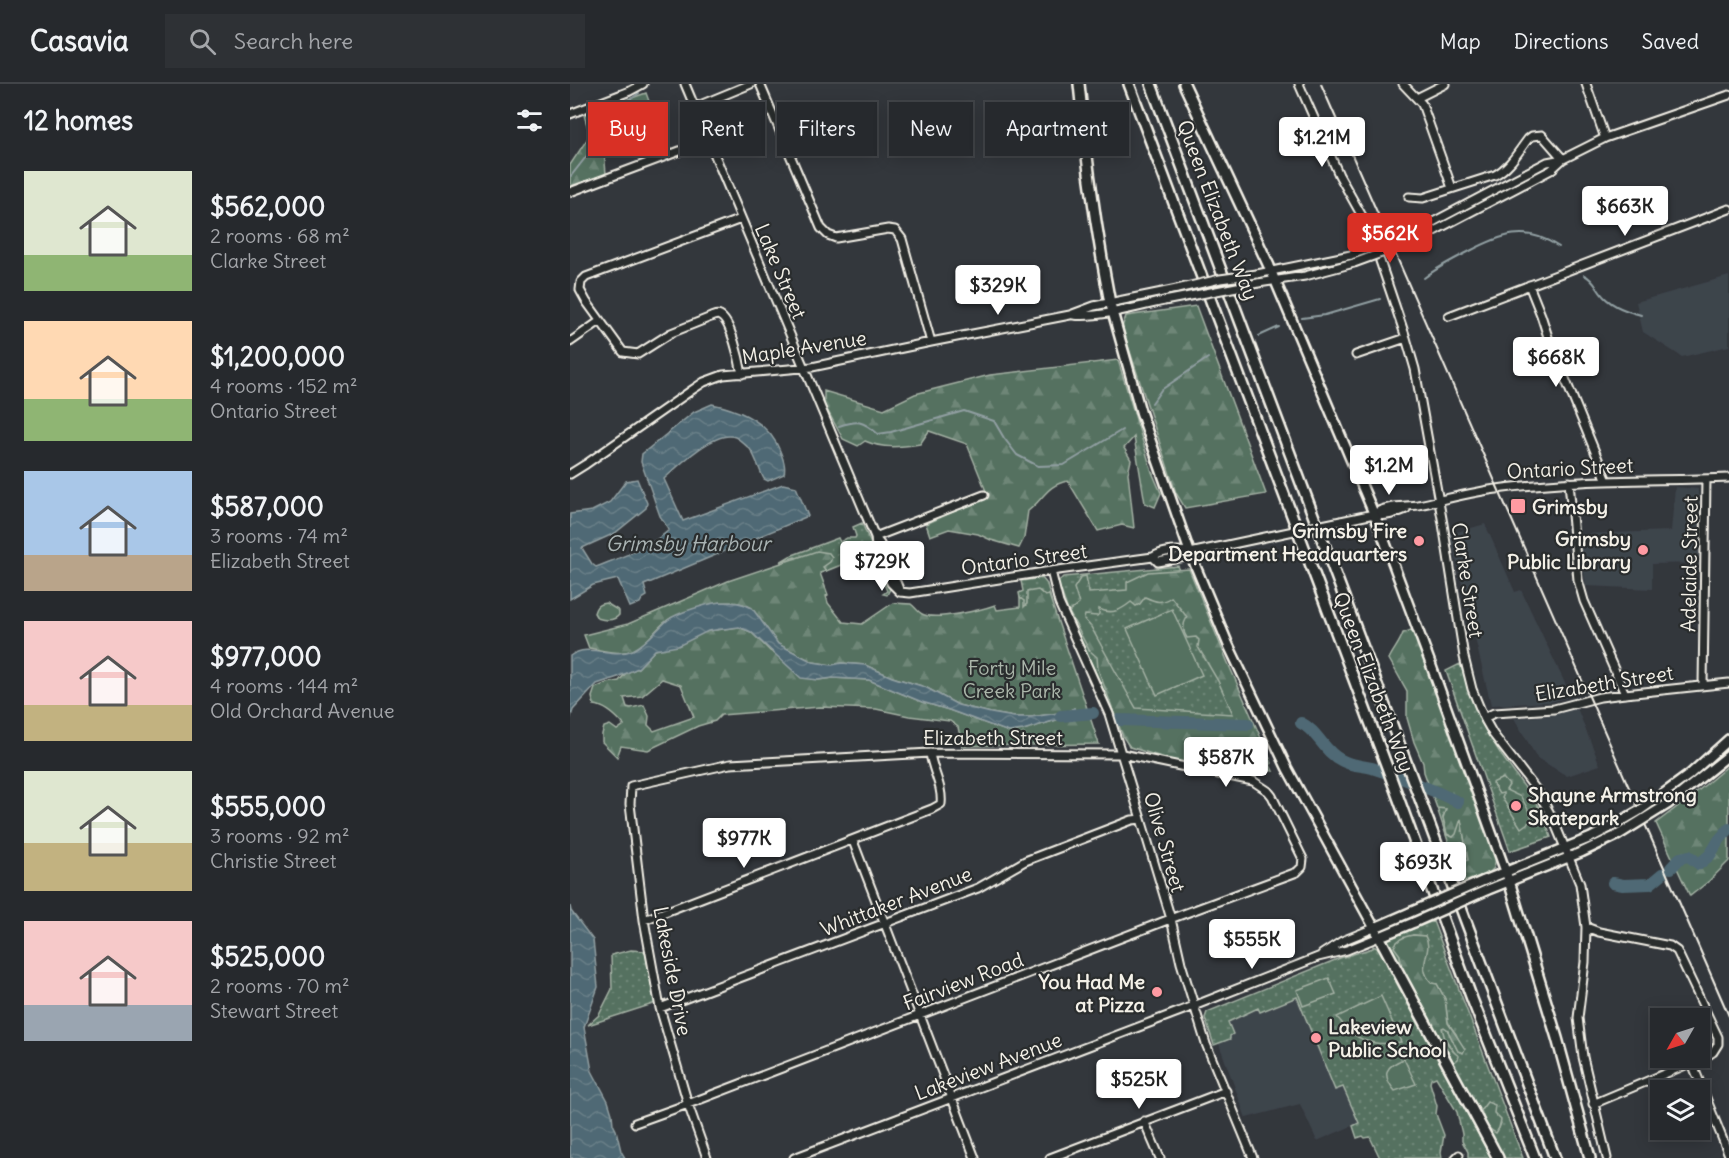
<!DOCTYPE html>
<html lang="en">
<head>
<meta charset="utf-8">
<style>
	:root { --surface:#26292d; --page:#2e3135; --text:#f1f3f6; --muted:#a4a6aa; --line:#424549; --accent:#d93025 }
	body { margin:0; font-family:Delius,sans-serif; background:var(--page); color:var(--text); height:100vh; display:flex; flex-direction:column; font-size:22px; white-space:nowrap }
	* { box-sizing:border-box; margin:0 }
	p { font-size:20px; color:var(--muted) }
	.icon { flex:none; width:33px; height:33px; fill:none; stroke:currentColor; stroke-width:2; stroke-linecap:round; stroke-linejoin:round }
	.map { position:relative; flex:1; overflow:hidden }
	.sheet { display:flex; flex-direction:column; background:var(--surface); width:570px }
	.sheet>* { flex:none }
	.banner { position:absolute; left:18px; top:18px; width:570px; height:54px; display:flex; gap:12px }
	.needle { width:39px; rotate:231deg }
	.buttons { position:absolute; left:1080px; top:924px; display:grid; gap:12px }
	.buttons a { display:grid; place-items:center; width:60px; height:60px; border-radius:0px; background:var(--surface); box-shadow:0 3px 15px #0003,0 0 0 2px var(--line); font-size:30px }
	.price { position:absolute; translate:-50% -51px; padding:0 14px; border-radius:6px; background:#fff; color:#222; font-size:20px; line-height:39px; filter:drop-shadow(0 2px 3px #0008) }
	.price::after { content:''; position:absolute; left:50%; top:36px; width:18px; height:14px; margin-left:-9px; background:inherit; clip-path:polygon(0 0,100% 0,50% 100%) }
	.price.selected { background:var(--accent); color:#fff }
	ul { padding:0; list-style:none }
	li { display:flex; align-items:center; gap:18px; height:150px; padding:0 24px }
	li span { display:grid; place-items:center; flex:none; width:168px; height:120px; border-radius:0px; color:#555 }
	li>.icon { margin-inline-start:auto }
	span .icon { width:72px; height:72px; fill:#fffc; stroke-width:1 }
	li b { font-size:26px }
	h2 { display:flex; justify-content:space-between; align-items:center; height:72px; padding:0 24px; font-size:26px }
	.pill { padding:0 21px; border-radius:0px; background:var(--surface); box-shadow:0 3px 15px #0003,0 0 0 2px var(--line); font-size:21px; line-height:54px }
	.pill.selected { background:var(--accent); color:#fff }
	header { display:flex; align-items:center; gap:36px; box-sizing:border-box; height:84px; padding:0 30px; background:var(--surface); border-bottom:2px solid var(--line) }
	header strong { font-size:28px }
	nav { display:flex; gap:33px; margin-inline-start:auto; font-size:21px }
	.search { width:420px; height:54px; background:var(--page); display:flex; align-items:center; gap:15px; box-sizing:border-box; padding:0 21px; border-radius:0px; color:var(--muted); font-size:22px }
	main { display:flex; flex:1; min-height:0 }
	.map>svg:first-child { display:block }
	.built { fill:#3e444c }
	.grass { fill:url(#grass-dots); stroke:#a4b1a4; stroke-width:1.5; fill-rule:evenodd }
	.forest { fill:url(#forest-firs); stroke:#a4b1a4; stroke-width:1.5; fill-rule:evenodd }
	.garden { fill:#557160; stroke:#a4b1a4; stroke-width:1.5 }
	.water { fill:url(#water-waves); stroke:#919fa2; stroke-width:1.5 }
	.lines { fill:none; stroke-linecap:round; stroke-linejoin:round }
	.stream { stroke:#919fa2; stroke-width:2 }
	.river { stroke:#4f6974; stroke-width:12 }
	.minor-casing { stroke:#f4f1e8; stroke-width:11 }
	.major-casing { stroke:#f4f1e8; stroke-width:13 }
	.highway-casing { stroke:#f4f1e8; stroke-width:14 }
	.minor { stroke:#2a2d2e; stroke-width:7 }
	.major { stroke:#2a2d2e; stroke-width:8 }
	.highway { stroke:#2a2d2e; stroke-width:9 }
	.rail { stroke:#f4f1e8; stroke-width:2 }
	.minor-bridge-casing { stroke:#f4f1e8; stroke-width:11; stroke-linecap:butt }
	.major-bridge-casing { stroke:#f4f1e8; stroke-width:13; stroke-linecap:butt }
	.minor-bridge { stroke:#2a2d2e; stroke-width:7 }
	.major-bridge { stroke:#2a2d2e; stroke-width:8 }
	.poi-dot { fill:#ff9aa2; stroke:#2a2d2e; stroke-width:2 }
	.labels { text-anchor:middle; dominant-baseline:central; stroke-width:4.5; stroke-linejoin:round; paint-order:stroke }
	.street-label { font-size:20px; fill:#f4f1e8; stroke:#2a2d2e }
	.poi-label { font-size:20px; font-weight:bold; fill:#f4f1e8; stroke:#2a2d2e; text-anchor:start }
	.park-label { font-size:20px; fill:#acb7ab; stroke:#2a2d2e }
	.water-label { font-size:21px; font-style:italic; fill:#aab4b4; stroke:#2a2d2e }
</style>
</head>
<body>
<header>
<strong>Casavia</strong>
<div class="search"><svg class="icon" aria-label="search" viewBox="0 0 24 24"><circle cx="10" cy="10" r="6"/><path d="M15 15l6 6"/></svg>Search here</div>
<nav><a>Map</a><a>Directions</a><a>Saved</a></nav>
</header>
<main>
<section class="sheet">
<h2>12 homes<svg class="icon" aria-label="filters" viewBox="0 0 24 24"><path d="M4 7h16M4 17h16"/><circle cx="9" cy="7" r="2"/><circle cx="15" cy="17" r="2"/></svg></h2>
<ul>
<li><span style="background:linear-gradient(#dfe7d0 70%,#8fb573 0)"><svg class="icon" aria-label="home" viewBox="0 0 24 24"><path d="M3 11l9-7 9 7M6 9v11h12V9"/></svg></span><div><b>$562,000</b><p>2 rooms · 68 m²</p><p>Clarke Street</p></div></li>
<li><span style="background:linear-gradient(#ffd9b3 65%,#8fb573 0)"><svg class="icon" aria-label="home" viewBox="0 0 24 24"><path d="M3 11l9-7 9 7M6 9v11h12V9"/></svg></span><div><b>$1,200,000</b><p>4 rooms · 152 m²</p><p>Ontario Street</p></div></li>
<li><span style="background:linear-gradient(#a9c7e8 70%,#b9a48a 0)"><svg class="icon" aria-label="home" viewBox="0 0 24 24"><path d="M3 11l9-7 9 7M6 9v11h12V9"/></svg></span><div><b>$587,000</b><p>3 rooms · 74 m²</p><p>Elizabeth Street</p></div></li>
<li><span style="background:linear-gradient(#f6c9c9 70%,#c2b280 0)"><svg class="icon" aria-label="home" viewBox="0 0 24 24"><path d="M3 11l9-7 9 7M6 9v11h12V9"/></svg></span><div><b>$977,000</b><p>4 rooms · 144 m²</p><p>Old Orchard Avenue</p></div></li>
<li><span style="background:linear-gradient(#dfe7d0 60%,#c2b280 0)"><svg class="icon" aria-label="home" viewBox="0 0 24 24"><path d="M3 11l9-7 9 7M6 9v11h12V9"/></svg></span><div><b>$555,000</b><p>3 rooms · 92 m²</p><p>Christie Street</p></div></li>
<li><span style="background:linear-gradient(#f6c9c9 70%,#9aa5b1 0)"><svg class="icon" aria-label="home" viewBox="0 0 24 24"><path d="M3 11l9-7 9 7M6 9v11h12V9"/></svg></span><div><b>$525,000</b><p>2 rooms · 70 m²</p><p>Stewart Street</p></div></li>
</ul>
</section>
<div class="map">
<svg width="1159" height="1074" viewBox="0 0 1159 1074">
	<defs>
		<pattern id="grass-dots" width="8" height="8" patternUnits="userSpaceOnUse" patternTransform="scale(1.5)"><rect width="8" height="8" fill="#557160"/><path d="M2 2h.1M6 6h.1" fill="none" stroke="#6e8677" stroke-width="1.8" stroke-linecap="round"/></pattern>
		<pattern id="forest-firs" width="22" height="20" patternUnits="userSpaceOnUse" patternTransform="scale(1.5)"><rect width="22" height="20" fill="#557160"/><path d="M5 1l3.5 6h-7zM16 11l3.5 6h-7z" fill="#6e8677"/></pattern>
		<pattern id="water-waves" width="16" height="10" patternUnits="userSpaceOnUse" patternTransform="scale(1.5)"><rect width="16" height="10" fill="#4f6974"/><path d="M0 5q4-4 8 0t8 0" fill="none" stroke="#697f88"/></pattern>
	</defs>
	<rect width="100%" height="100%" fill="#33373c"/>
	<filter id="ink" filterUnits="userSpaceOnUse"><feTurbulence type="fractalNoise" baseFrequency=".0167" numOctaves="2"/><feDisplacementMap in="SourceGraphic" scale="12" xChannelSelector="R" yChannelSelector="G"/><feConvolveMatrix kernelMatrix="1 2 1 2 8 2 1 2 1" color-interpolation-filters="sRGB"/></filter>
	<g filter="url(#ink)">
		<path class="built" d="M1159,192V262L1112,273L1073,248L1066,218Z
			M1105,403L1128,405L1129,479L1082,480V505L1016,502L1008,450L1101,447Z
			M915,440L945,508L951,506L1001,612L981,618L921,621L880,450Z
			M1007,624L1030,681L997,692L967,674L944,634L982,631Z
			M782,877L789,1039L747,1057L730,1020L676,1034L638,930Z"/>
		<path class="grass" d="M292,439L320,505L317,511L313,510L317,507C311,491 303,478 294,464L277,470L281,477L256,487L253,483L225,473L210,478L220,472L268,454L270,458L277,454H285L286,452L283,443Z
			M608,482L703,687L559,663L498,527L488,498L493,493Z
			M472,494L477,500L482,519L477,512L475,513L470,507L458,508L457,520L454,523H452L454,517L450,514L449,509L453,507L451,497Z
			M890,580L910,637L932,672L971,726L981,753L940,767L876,587Z
			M867,724H876L873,734L877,751L883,753L891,733L898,777L891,779L895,798L892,799Z
			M863,837L953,1074H932L882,980L886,971L873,951L871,944L874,943L877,945L888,967L891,961L886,950L878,939L875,915L867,900L862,899L857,895L854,886L856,868L855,852L843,851L825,863L830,871L832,886L815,856ZM911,1026L924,1029L931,1039L929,1044L921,1046Z
			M803,862C813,866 815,873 818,883L921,1074H898V1068L892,1057V1050L887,1028L866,993L861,995L860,999L867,1022L866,1030L874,1051L871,1068L872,1074H810L800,1053L795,1054L793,1052L787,1054L783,1042L789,1039L773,1003L765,1006L727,913L690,928L688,924L658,938L663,950L660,952V955L644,961L635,934L637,928L770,874L803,864Z
			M61,866L75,867L86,919L18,941L29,931L42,905L41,871Z"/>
		<path class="forest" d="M76,9L84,31L62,39L36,55L34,66L36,90L0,102V81L20,51L14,31Z
			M626,222L696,410L615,424L606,409L552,243L556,232Z
			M548,276L582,388L591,409L585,423L575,419L564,353L554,364L561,376L558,389L564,444L552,441L528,447L498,397C476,401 474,415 458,427L454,454L449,464L421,456L408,450L379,445L360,452L356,440L418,412L397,360L359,347L350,360C330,363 313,365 295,357L288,362L273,355L254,320V307L314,325L345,310L420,291Z
			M247,467L259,469L262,473L260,478L253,483L256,487L250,489L258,511L256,512L258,519L273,538L292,540L323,519L341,520C345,523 348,528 352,530C365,537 411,526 425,521L427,526L450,523V514L454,517V523L457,520V508L468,506L475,512L479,511L529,660L392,662L388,643L380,637L339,632L306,625L250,623L151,631L145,637L128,642L78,666L51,662L47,673L32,658V650L34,643L40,641L47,646L54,641C47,633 35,622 24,621L22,613L25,604L37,599L49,597L56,589L68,584L85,566L138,547L169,543L181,548L200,567L248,596L263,594L299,596L352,618L379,626L439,648L453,646L493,634L503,636L506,635L504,624L496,628L461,633H444L421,629L388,621L355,603L322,593L295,581L272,579L262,581L243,578L208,560L182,524C162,512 140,521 119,528C113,530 106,531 101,534C87,541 78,561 61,567C48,571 32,566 19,564L14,551L58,540L158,497ZM92,595L111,601L124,633L84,647L78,641L79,632L74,621L61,624L57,623L54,614L72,612Z
			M619,485L658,579L702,679L692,689L680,690L610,679L560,663L553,653L528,585L527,573L519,566L499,528L509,520L504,504L511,493L516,492L519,509L557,506V498L578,488ZM575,513C586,518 591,520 601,513L617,533C613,540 612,547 617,554L626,553L629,556L628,563L648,597L663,630L566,624L559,612L521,543L514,535L515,531L527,532L529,530V525C542,531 551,526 561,518L566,522L570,520Z
			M36,519L49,527V531C43,538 34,536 27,534L24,529C26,522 28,520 36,519Z
			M841,546L844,548L926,774L924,784L920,788L895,798L891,778L898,776L891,735L886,750L883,753L877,750L873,734L876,725L867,724L854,688L853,679L844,658L837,634V607L819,575C823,566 830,559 833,549Z
			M1159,681V777L1139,797L1120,812L1086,739L1123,711Z
			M843,851L855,852C865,868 844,881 862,899L867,900L875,915L878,939L895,965L893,969L888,967L877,945L874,943L872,944C874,955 880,967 889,972L888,975L882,980L832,886L830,871L824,863C827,855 836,852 843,851Z
			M917,1018L925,1021L924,1029L931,1036L929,1044L926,1049C916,1044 914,1036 911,1026Z"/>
		<path class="garden" d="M602,525L632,591L587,611L557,545Z
			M933,694L939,701L936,706L951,713L961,731L962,736L951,744L932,714L933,712V709L929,710L922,699Z
			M759,894L766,910L733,922L727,906Z
			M811,912L831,958C802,963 785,957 767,933Z
			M834,975L846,1000L825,1007C811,990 815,982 834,975Z"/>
		<path class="water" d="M142,320C171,326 199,338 210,367C213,375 216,382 214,390L198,397L194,395C189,386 186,373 180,365C176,362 170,355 165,353C145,346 108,382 94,395L113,437L213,400L226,403L238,432L74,501L77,512L72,515L70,519L60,523L48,495L23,501L0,515V430L22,427L40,418L56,397L67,395L77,419L76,424L45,449L12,464L22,480L26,483C51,473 79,464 99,446L90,432L71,378L72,370L124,328Z
			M150,518C162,518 172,518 182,524L208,560L243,578L262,581L272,579L295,581L322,593L355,603L388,621L421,629L444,633H461L496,628L504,624L506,635L503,636L493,634L453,646L439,648L379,626L352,618L299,596L263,594L248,596L231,594L181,548L169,543L138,547L108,562L85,566L68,584L48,593L27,600L3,626L0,636V572C19,558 42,575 63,566C77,559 86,546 98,536C108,528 137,520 150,518Z
			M0,822L1,827L23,856L28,903L14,943L22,987L38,1017L42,1030L43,1040L46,1046L51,1067L55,1074H0Z"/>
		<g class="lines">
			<path class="stream" d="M1,92L41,41L52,22L69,9
				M1014,191C1024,195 1027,206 1034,213C1044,223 1057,227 1071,231
				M854,194C868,183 882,176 898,168C930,151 956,140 989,163
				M732,234L755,231L810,215
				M689,252L709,243
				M582,319L591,306L638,274
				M269,342C288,336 292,336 308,350L321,348L394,327L424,337L434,354L447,371L468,382L494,381L552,346"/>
			<path class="river" d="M491,632L523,629
				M549,636L678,640
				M731,639C748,647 754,668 771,676C781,682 791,681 802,684C831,693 861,705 888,718
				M1101,784L1110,774L1119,772L1129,780L1140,771L1149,756L1159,745
				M1043,799L1053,801L1080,800L1092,790"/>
			<defs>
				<path id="minor" d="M115,0L305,453L306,463L321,499L330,508
					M190,0L251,144L258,151L266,154L318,145L325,146L332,155L361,258
					M729,0L769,91L792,132L802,157
					M833,0L852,20L882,104
					M1016,0L1035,54
					M847,14L875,0
					M125,23L181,0
					M0,30L60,7L73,0
					M0,108L139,56
					M839,113L853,114L925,91C940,83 948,68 958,55L962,52L972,51L993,75
					M171,135L16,193L11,198L10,206L16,217L53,268L68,270L101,249L141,233C144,232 147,230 150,232C161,237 170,278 172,290
					M844,148L977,78L993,75L1035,54L1159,11
					M847,156L981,86L993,75
					M810,177L836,254L845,285L873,440L894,573L902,605L914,634L923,650L968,708L983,735L1010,800L1016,843L1015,878L1008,934L1013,973L1037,1074
					M687,190L781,171
					M688,199L735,192L784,179
					M959,201L971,231L978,253L1037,397
					M503,231C528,234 568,223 594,217
					M879,232L1159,125
					M0,258L30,237
					M786,271L836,254
					M0,390L16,380L122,306L134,298L153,291L242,283L361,258L500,231L524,222L607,205
					M999,398L1008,496L1014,517L1055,610
					M804,430C814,434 826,429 836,425
					M771,437L804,430C815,421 834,423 848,421C877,415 905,407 934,404C1009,395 1084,397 1159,394
					M305,453L414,411
					M306,455L310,460L329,505
					M583,473L588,478L615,473L620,469L700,452
					M481,487L489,519L539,630L571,735L601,835L611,879L636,960L683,1074
					M330,508L340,509L481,487L583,473C592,467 609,465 620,469
					M1133,601L1136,395
					M914,634L924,629L984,625L1030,613L1055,610L1159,599
					M283,757L405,1074
					M74,836L362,725L371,720C373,702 362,686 360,669
					M1016,843L1029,848L1100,862L1107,867L1148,953V960L1143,968L1137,972L1023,1020
					M752,870L772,857L804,844
					M90,924L408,804L455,777L562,736L571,735
					M1122,979L1159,1071
					M574,1037L590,1074
					M65,1039L118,1020L608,832L727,788L732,783L733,775L702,712L698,707L683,697L552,670L360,669L160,680L61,702L60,720L74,836L90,924L118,1020L137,1074
					M224,1074L616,925L748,873L777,866L809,853
					M480,1074L656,1007
					M886,1074L889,1071"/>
				<path id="major" d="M699,182L809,442L861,581L939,797
					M540,219L571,329L620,469L658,560L717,684L812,858
					M1093,710L1119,691L1159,655
					M1098,720L1159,671
					M913,797L1020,754L1043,742
					M917,806L1012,768L1048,751
					M804,844L841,828
					M809,853L845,838"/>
				<path id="highway" d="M509,0C516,74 526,146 540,219
					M559,0L817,683L902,915L965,1074
					M581,0L985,1074
					M614,0L699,182
					M939,797L987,954L1020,1074
					M812,858L928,1074"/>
			</defs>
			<use href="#minor" class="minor-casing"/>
			<use href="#major" class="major-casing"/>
			<use href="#highway" class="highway-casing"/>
			<use href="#minor" class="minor"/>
			<use href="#major" class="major"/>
			<use href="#highway" class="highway"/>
			<path class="rail" d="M751,0L1159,932"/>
			<defs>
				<path id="minor-bridge" d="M781,171L844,148
					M784,179L847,156
					M607,205L650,195L687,190
					M594,217L688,199
					M700,452L771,437"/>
				<path id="major-bridge" d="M1043,742L1069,727L1093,710
					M1048,751L1098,720
					M841,828L913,797
					M845,838L917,806"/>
			</defs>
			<use href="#minor-bridge" class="minor-bridge-casing"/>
			<use href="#major-bridge" class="major-bridge-casing"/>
			<use href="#minor-bridge" class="minor-bridge"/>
			<use href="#major-bridge" class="major-bridge"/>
		</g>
	</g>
	<g class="poi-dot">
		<rect x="940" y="414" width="16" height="16" rx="3"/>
		<circle cx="849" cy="457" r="6"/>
		<circle cx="1073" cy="466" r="6"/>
		<circle cx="946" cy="722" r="6"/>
		<circle cx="587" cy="908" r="6"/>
		<circle cx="746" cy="954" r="6"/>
	</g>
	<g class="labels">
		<g class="street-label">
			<text transform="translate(648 126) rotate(69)">Queen Elizabeth Way</text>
			<text transform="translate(211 187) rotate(67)">Lake Street</text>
			<text transform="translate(234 263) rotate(-9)">Maple Avenue</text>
			<text transform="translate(1000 384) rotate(-3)">Ontario Street</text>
			<text transform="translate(454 475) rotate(-8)">Ontario Street</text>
			<text transform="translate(1119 480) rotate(-89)">Adelaide Street</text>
			<text transform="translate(898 496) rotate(81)">Clarke Street</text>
			<text transform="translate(804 598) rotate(69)">Queen Elizabeth Way</text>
			<text transform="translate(1034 599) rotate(-9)">Elizabeth Street</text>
			<text x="423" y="653">Elizabeth Street</text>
			<text transform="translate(595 758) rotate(74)">Olive Street</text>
			<text transform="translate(326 817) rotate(-21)">Whittaker Avenue</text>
			<text transform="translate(103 887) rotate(79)">Lakeside Drive</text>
			<text transform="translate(393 897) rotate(-21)">Fairview Road</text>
			<text transform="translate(418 982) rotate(-21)">Lakeview Avenue</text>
		</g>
		<g class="poi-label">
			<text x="962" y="422">Grimsby</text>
			<text x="837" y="446" text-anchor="end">Grimsby Fire<tspan x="837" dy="23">Department Headquarters</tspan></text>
			<text x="1061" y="454" text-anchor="end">Grimsby<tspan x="1061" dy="23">Public Library</tspan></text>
			<text x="958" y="710">Shayne Armstrong<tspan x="958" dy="23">Skatepark</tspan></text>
			<text x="575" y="897" text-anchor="end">You Had Me<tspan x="575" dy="23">at Pizza</tspan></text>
			<text x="758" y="942">Lakeview<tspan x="758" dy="23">Public School</tspan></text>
		</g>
		<g class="park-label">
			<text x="442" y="583">Forty Mile<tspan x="442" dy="23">Creek Park</tspan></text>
		</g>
		<g class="water-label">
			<text x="118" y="459">Grimsby Harbour</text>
		</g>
	</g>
</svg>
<div class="buttons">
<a><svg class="needle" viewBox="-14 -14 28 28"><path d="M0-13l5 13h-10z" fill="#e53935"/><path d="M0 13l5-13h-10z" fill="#a4a6aa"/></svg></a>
<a><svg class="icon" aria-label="layers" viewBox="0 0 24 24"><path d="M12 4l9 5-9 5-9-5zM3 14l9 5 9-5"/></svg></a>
</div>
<b class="price" style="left:752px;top:84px">$1.21M</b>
<b class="price" style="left:1055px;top:153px">$663K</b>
<b class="price selected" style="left:820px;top:180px">$562K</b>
<b class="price" style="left:428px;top:232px">$329K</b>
<b class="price" style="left:986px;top:304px">$668K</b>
<b class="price" style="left:819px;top:412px">$1.2M</b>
<b class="price" style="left:312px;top:508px">$729K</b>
<b class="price" style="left:656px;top:704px">$587K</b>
<b class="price" style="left:174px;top:785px">$977K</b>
<b class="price" style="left:853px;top:809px">$693K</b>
<b class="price" style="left:682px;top:886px">$555K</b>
<b class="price" style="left:569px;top:1026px">$525K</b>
<div class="banner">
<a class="pill selected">Buy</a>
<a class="pill">Rent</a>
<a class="pill">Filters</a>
<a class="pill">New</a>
<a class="pill">Apartment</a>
</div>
</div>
</main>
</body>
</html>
